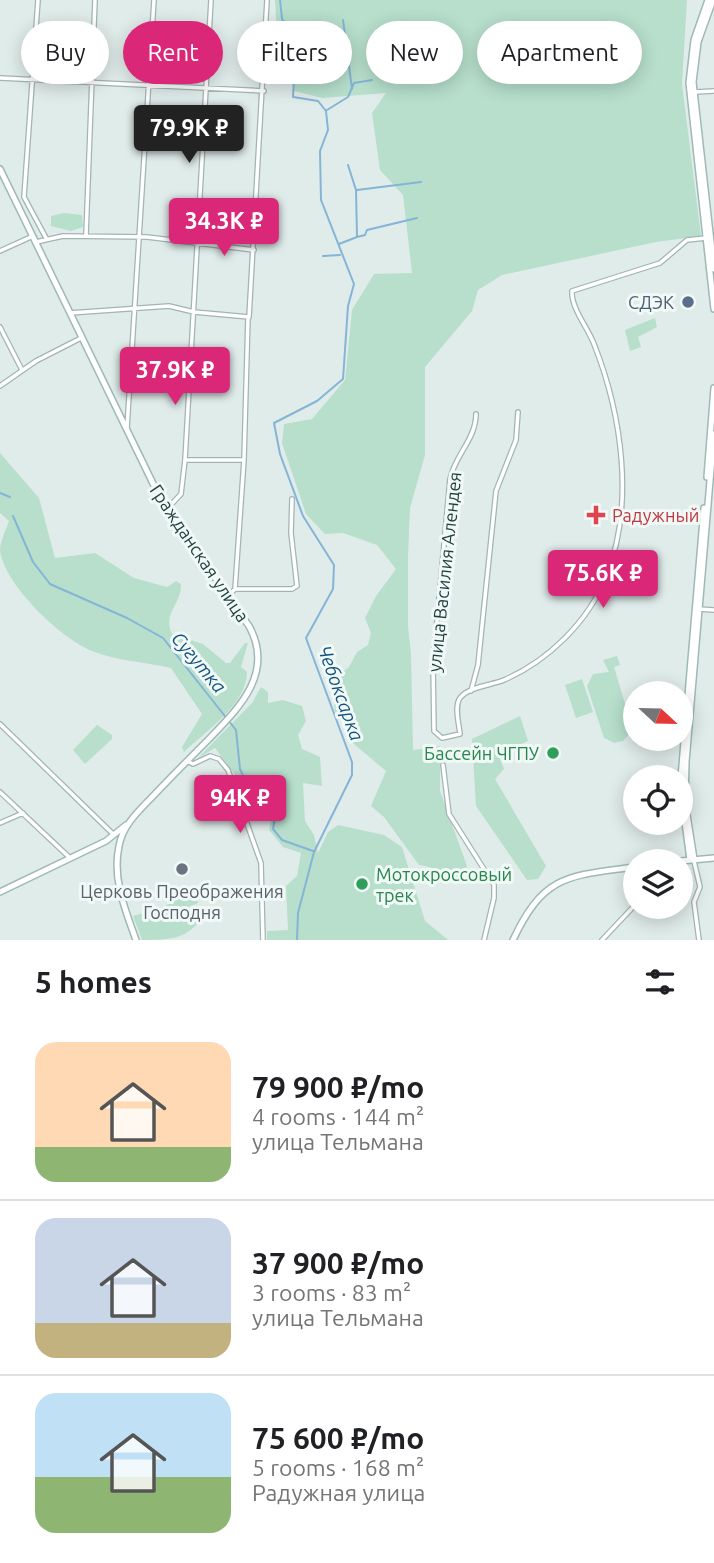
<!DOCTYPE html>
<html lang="en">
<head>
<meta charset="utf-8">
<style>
	:root { --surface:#fff; --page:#f6f6f6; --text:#202124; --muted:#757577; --line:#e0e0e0; --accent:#db2777 }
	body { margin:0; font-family:Ubuntu,sans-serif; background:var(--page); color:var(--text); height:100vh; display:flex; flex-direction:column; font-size:26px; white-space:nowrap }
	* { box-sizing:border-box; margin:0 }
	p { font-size:23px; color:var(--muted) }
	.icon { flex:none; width:38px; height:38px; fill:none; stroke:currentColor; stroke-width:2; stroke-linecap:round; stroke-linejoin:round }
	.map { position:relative; height:940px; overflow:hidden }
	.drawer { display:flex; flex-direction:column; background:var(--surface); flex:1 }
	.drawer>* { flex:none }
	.hud { position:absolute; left:21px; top:21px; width:672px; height:63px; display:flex; gap:14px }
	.needle { width:46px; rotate:112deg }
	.controls { position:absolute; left:623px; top:681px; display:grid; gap:14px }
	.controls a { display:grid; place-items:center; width:70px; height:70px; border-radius:50%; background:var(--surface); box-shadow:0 4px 18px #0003; font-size:35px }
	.price { position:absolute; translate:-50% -60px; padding:0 16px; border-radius:7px; background:var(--accent); color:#fff; font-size:23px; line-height:46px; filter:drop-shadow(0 2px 4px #0008) }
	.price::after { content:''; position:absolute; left:50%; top:42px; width:21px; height:16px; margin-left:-10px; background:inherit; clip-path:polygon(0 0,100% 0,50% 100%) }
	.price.on { background:#222; color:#fff }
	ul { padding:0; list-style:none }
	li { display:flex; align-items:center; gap:21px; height:175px; padding:0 35px }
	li+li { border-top:2px solid var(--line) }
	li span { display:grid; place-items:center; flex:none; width:196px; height:140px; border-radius:21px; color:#555 }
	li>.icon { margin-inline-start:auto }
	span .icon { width:84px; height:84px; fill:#fffc; stroke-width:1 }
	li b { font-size:30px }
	h2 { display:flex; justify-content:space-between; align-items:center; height:84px; padding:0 35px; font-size:30px }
	.chip { padding:0 24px; border-radius:32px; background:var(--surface); box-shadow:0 4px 18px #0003; font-size:24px; line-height:63px }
	.chip.on { background:var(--accent); color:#fff }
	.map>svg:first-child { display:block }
	.green { fill:#b7dfcc }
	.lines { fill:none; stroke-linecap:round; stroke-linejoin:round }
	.stream { stroke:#84b4d6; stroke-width:2 }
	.street-casing { stroke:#a2b4b3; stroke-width:6 }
	.secondary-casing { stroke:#9eb9b6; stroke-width:8 }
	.street { stroke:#fff; stroke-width:3.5 }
	.secondary { stroke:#fff; stroke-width:5 }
	.service-dot { fill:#5c6f8a; stroke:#f1f9f7; stroke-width:2.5 }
	.health-dot { fill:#e0444e; stroke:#f1f9f7; stroke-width:2.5 }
	.leisure-dot { fill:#2e9e5b; stroke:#f1f9f7; stroke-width:2.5 }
	.worship-dot { fill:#6b7280; stroke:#f1f9f7; stroke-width:2.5 }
	.labels { text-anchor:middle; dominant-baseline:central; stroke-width:6; stroke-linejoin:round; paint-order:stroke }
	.service-label { font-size:18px; fill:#4e5e75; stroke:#f1f9f7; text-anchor:end }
	.health-label { font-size:18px; fill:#be3a42; stroke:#f1f9f7; text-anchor:start }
	.street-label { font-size:18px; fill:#1f3e3e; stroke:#f1f9f7 }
	.leisure-label { font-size:18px; fill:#27864d; stroke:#f1f9f7; text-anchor:end }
	.worship-label { font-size:18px; fill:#5b616d; stroke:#f1f9f7 }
	.water-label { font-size:19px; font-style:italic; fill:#15527f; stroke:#f1f9f7 }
</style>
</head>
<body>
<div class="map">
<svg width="714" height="940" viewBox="0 0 714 940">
	<rect width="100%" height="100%" fill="#e0ecea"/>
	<path class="green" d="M275,0H687L682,84L701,236L656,242L502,275L478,290L472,311L425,367V455L410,508L408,557V626L411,654L413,750L440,746V791L467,866L464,874L456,879C442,875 434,866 419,865L384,817L371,806L386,771L348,739L345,725L335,712L331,681L349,667L357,652L368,645L371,633L365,618L376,596L396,569L377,545L343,533L325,534L306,514L282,443L284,424L312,419L345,380L352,310L374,274L412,273L403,195L380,170L372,113L386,93L322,98L294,91L293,84L300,74L294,57L277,40Z
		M64,213L82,215L83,227L71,231L51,226V216Z
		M655,318L657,327L638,337L641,347L630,351L625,330Z
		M0,453L39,498L55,558L95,553L134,578L167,587L176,581L181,584C182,604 162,613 172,634L203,644L226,663H230L245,643H248L241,667L247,672C247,704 206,731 184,752L182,747L202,714L171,668C146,662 116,661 92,651C60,638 5,585 0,551C0,541 6,530 9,521L0,513Z
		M617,656L620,665L614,667L635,737L630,738L629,734L623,741L614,743L604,738L587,686L593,674L609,672L603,660Z
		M582,679L593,712L576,718L565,685Z
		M261,687L268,692V703L283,700L302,706L306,721L298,735L302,749L320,757L322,786L303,783L305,821L314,835L318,853L328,832L338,825L384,835L402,847L425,921L448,940H267V931L288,930L286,886L297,876L301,853L283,847L269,830L274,808L271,803L261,801L249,809L246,806L236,776L215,748L198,758L252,703Z
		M520,716L528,741L498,754L504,769L495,779L546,866L538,879L527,880L476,806L472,739Z
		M97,725L112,735V739L85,764L73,750Z
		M179,897L197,899L198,903L188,907L191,915L201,911L202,917C188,940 167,940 142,940L133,916L164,907Z"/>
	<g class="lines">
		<path class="stream" d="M280,0L282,19L307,49L294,77L293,97L318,101L326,111L328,130L320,151L321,200L354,284L348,306L343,379L317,401L274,423L280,454L303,516L334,565L333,589L306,638L352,762V775L314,852L298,913L297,940
			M343,20L352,89
			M327,110L348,97L354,83L372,80
			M357,190L421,182
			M357,237L365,235L367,230L417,218
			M339,244L357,237L356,190L348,165
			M323,256L340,255
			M0,493L10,497
			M13,516L33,562L50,584L127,618L163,638L236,730L240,769L250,791L274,799L277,805L273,829L282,840L313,851"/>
		<defs>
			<path id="street" d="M38,0L24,197L46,238
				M0,78L264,91
				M695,92L714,91
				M86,235L95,0
				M36,242L63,236L147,237L254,250
				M0,251L33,236
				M70,313L169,306L194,312L249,317L267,0
				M0,327L22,370
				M0,386L36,361L81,338
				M476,414C476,439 455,455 450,479L433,664L434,731L442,738L460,734C459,724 454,706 460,698C468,687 492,685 504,680C548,661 588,622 606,577C635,505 622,415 594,344C588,328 571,308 572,291L660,263L687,240L706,238
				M127,428L154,0
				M185,460H244
				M167,509L181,494L185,460L211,0
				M235,589H292L297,586L291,533L292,499
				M229,595L235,589L244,460L248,317
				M699,609L714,610
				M471,691L478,665L496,491L516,440L518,412
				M0,724L114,835
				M187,761L193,764L210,756L219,759L228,770L261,863L263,940
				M443,765L449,814L494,885V898L484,940
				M0,792L70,858
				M0,823L23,813
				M694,861L700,887L694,902L699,940
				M602,940L635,905"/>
			<path id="secondary" d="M708,0L694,40L689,83L714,309
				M713,0L698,42L693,82L714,269
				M0,169L162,502L249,626C275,673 239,708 208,740C190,758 172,776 155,794C140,810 123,824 119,846C112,879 125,909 136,940
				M707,477L714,388
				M681,777L704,508
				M681,792L690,860
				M694,859L685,802L686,762L714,434
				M681,861L714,858
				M0,892L106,841L126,825
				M513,940C544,874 568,876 635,867"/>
		</defs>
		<use href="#street" class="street-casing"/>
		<use href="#secondary" class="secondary-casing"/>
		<use href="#street" class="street"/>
		<use href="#secondary" class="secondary"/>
	</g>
	<circle class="service-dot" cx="688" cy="302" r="7"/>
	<path class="health-dot" d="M592.5 504.5h7v7h7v7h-7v7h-7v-7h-7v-7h7z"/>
	<g class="leisure-dot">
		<circle cx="553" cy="753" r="7"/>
		<circle cx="362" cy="884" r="7"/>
	</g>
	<circle class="worship-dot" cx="182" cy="869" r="7"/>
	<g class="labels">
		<g class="service-label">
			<text x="674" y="302">СДЭК</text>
		</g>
		<g class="health-label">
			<text x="612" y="515">Радужный</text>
		</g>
		<g class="street-label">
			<text transform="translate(200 553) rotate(56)">Гражданская улица</text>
			<text transform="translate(444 572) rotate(-84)">улица Василия Алендея</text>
		</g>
		<g class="leisure-label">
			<text x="539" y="753">Бассейн ЧГПУ</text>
			<text x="376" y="874" text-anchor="start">Мотокроссовый<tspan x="376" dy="21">трек</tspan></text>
		</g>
		<g class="worship-label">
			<text x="182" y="891">Церковь Преображения<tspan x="182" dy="21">Господня</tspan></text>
		</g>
		<g class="water-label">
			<text transform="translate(199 662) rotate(50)">Сугутка</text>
			<text transform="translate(341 693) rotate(70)">Чебоксарка</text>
		</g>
	</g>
</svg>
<div class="controls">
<a><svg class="needle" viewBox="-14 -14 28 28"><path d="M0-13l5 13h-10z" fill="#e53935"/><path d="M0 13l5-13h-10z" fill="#757577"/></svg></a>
<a><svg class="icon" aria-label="locate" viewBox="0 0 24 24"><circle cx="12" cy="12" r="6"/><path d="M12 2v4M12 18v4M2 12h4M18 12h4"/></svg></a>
<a><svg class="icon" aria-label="layers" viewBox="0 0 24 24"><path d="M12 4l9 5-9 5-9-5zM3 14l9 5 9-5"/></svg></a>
</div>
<b class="price on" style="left:189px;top:165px">79.9K ₽</b>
<b class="price" style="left:224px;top:258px">34.3K ₽</b>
<b class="price" style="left:175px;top:407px">37.9K ₽</b>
<b class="price" style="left:603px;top:610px">75.6K ₽</b>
<b class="price" style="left:240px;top:835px">94K ₽</b>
<div class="hud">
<a class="chip">Buy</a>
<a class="chip on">Rent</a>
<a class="chip">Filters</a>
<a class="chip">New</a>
<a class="chip">Apartment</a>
</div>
</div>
<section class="drawer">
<h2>5 homes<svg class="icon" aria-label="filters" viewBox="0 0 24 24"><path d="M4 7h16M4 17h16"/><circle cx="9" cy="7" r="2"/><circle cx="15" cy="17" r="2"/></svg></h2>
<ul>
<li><span style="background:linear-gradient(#ffd9b3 75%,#8fb573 0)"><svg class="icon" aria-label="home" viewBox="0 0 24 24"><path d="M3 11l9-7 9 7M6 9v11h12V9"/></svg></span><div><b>79 900 ₽/mo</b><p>4 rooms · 144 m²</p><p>улица Тельмана</p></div></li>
<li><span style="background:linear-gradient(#c9d6e8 75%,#c2b280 0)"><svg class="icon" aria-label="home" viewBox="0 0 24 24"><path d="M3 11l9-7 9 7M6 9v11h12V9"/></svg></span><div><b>37 900 ₽/mo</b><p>3 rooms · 83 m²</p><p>улица Тельмана</p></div></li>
<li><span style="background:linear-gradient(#bfe0f5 60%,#8fb573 0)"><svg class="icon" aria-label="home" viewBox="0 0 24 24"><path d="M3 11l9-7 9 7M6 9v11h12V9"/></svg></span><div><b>75 600 ₽/mo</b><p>5 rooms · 168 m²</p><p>Радужная улица</p></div></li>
</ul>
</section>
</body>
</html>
